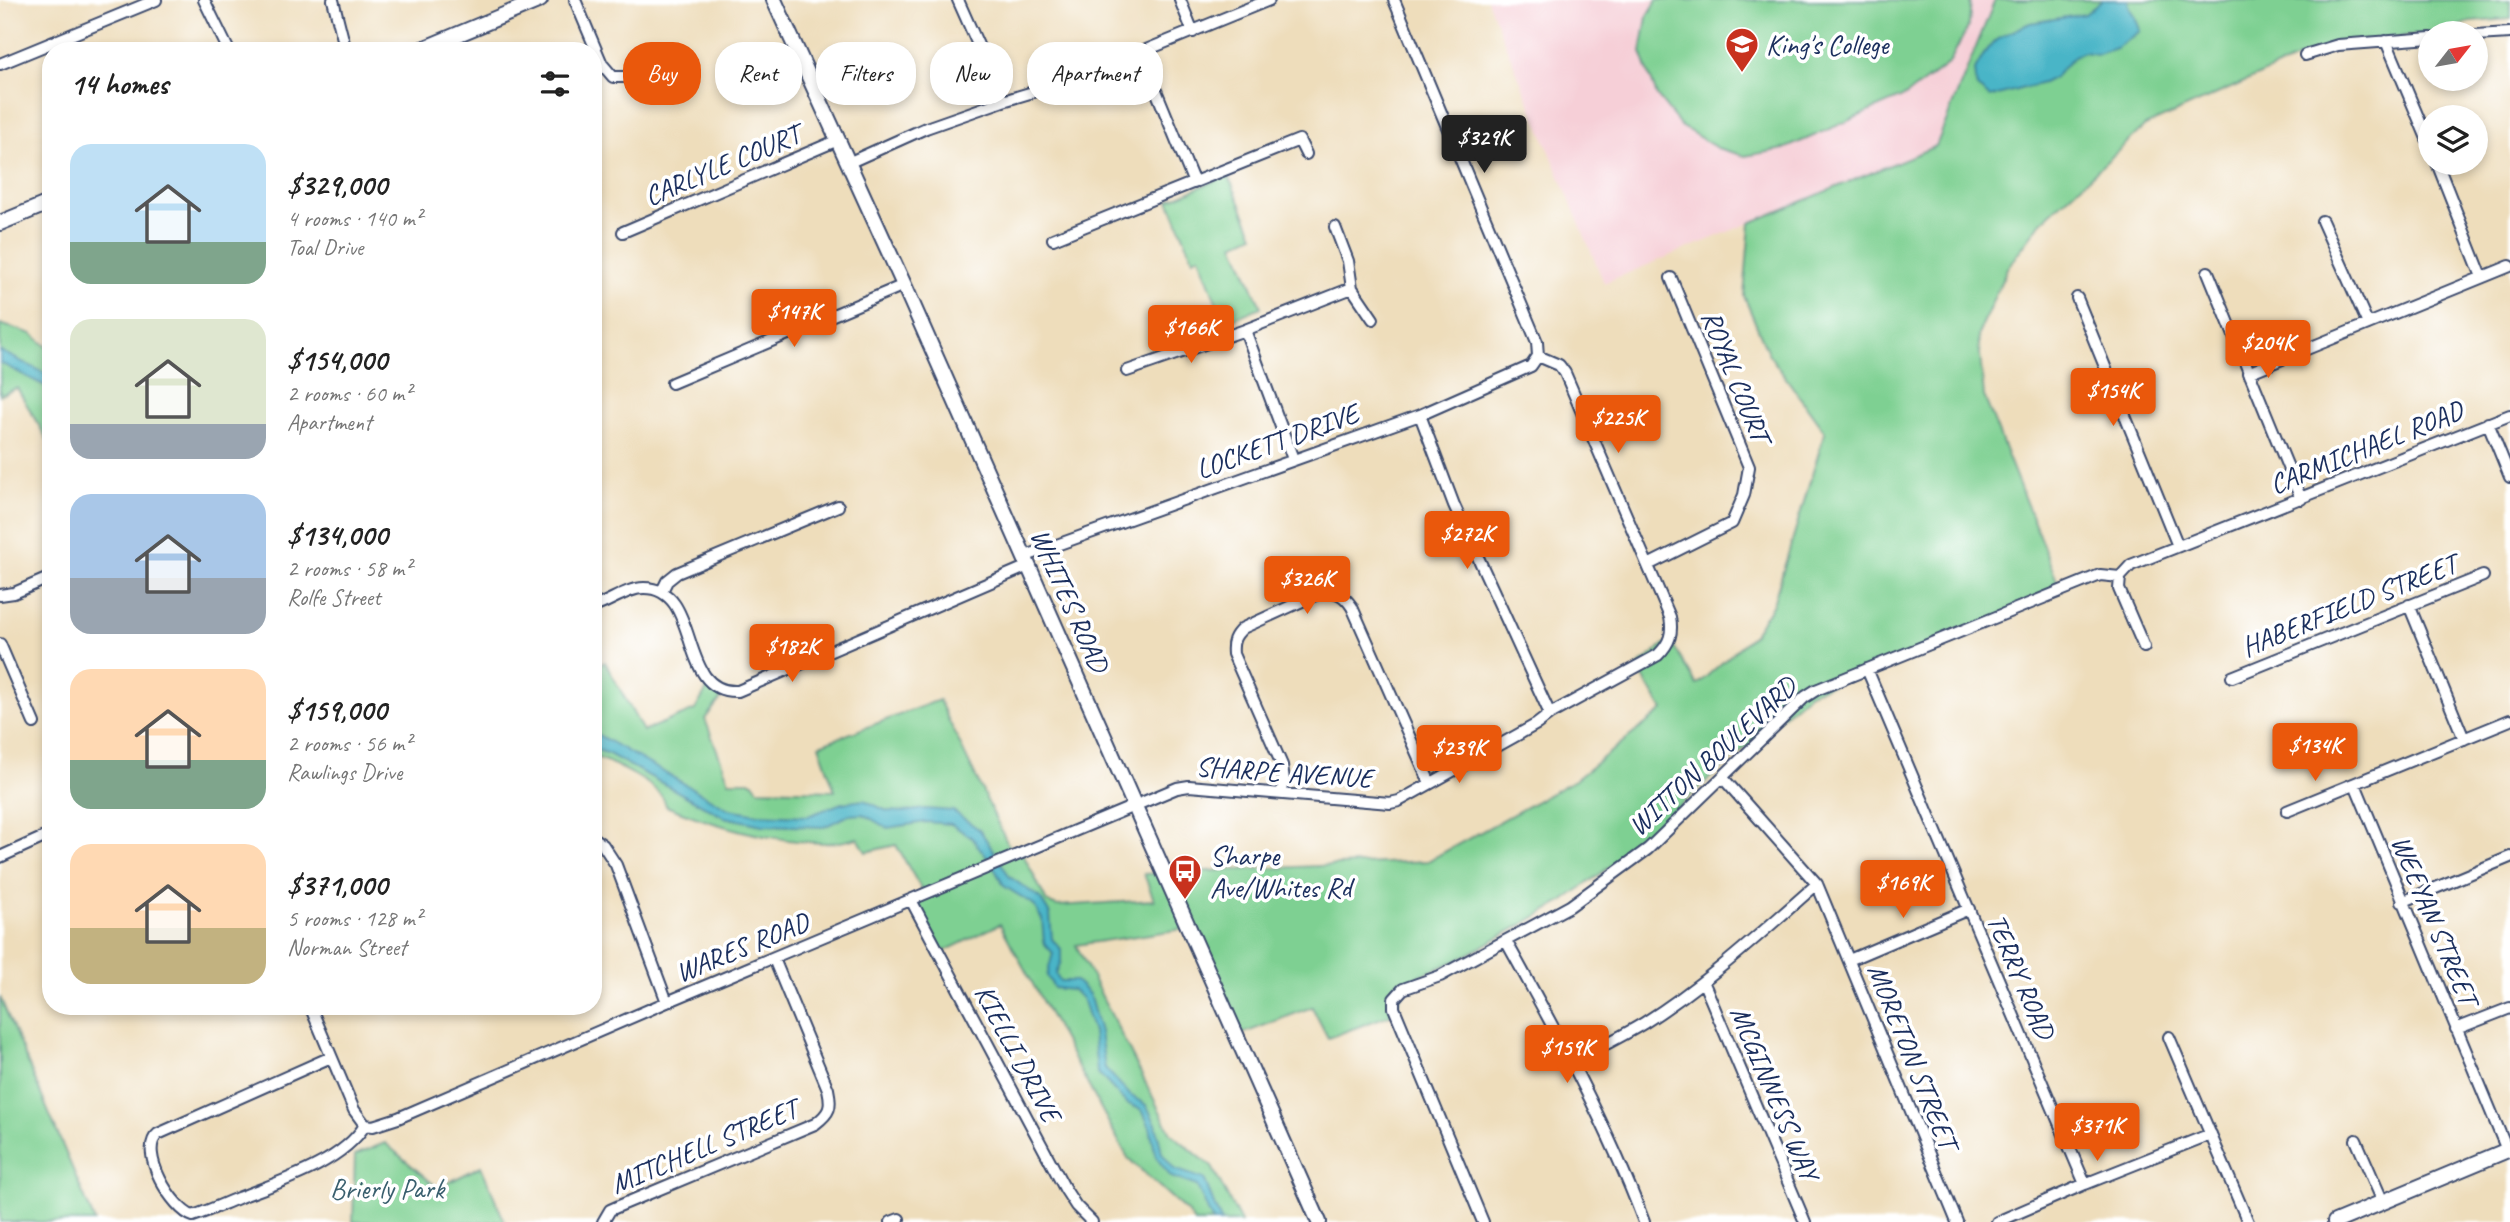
<!DOCTYPE html>
<html lang="en">
<head>
<meta charset="utf-8">
<style>
	:root { --surface:#fff; --page:#f6f6f6; --text:#222; --muted:#767676; --accent:#ea580c }
	body { margin:0; font-family:Caveat,sans-serif; background:var(--page); color:var(--text); height:100vh; display:flex; flex-direction:column; font-size:26px; white-space:nowrap }
	* { box-sizing:border-box; margin:0 }
	p { font-size:23px; color:var(--muted) }
	.icon { flex:none; width:38px; height:38px; fill:none; stroke:currentColor; stroke-width:2; stroke-linecap:round; stroke-linejoin:round }
	.map { position:relative; flex:1; overflow:hidden }
	.details { position:absolute; left:42px; top:42px; width:560px; height:973px; display:flex; flex-direction:column; background:var(--surface); border-radius:28px; box-shadow:0 4px 10px #0003 }
	.details>* { flex:none }
	.banner { position:absolute; left:623px; top:42px; width:665px; height:63px; display:flex; gap:14px }
	.needle { width:46px; rotate:59deg }
	.fabs { position:absolute; left:2418px; top:21px; display:grid; gap:14px }
	.fabs a { display:grid; place-items:center; width:70px; height:70px; border-radius:50%; background:var(--surface); box-shadow:0 4px 10px #0003; font-size:35px }
	.price { position:absolute; translate:-50% -60px; padding:0 16px; border-radius:7px; background:var(--accent); color:#fff; font-size:23px; line-height:46px; filter:drop-shadow(0 2px 4px #0008) }
	.price::after { content:''; position:absolute; left:50%; top:42px; width:21px; height:16px; margin-left:-10px; background:inherit; clip-path:polygon(0 0,100% 0,50% 100%) }
	.price.active { background:#222; color:#fff }
	ul { padding:0; list-style:none }
	li { display:flex; align-items:center; gap:21px; height:175px; padding:0 28px }
	li span { display:grid; place-items:center; flex:none; width:196px; height:140px; border-radius:21px; color:#555 }
	li>.icon { margin-inline-start:auto }
	span .icon { width:84px; height:84px; fill:#fffc; stroke-width:1 }
	li b { font-size:30px }
	h2 { display:flex; justify-content:space-between; align-items:center; height:84px; padding:0 28px; font-size:30px }
	.tag { padding:0 24px; border-radius:28px; background:var(--surface); box-shadow:0 4px 10px #0003; font-size:24px; line-height:63px }
	.tag.active { background:var(--accent); color:#fff }
	.map>svg:first-child { display:block }
	.built { fill:#f6cfd7 }
	.green { fill:#7ed092; stroke:#4c8078; stroke-width:2 }
	.water { fill:#4ab5c7; stroke:#327292; stroke-width:2 }
	.lines { fill:none; stroke-linecap:round; stroke-linejoin:round }
	.minor-casing { stroke:#3b496c; stroke-width:14 }
	.tertiary-casing { stroke:#3b496c; stroke-width:18 }
	.minor { stroke:#fff; stroke-width:10 }
	.tertiary { stroke:#fff; stroke-width:14 }
	.labels { text-anchor:middle; dominant-baseline:central; stroke-width:7; stroke-linejoin:round; paint-order:stroke }
	.poi-label { font-size:28px; fill:#1b2f5e; stroke:#fff; text-anchor:start }
	.street-label { font-size:28px; fill:#1b2f5e; stroke:#fff }
	.park-label { font-size:28px; fill:#395f6e; stroke:#fff }
</style>
</head>
<body>
<div class="map">
<svg width="2510" height="1222" viewBox="0 0 2510 1222">
	<rect width="100%" height="100%" fill="#fff"/>
	<filter id="ink" filterUnits="userSpaceOnUse"><feTurbulence type="fractalNoise" baseFrequency=".0143" numOctaves="2"/><feDisplacementMap in="SourceGraphic" scale="14" xChannelSelector="R" yChannelSelector="G"/><feConvolveMatrix kernelMatrix="1 2 1 2 8 2 1 2 1" color-interpolation-filters="sRGB"/></filter>
	<filter id="wash" filterUnits="userSpaceOnUse"><feTurbulence type="fractalNoise" baseFrequency=".00686" numOctaves="4" result="noise"/><feDisplacementMap in="SourceGraphic" scale="28" xChannelSelector="R" yChannelSelector="G"/><feGaussianBlur stdDeviation="1.57" result="paint"/><feColorMatrix in="noise" values="0 0 0 0 0 0 0 0 0 0 0 0 0 0 0 0 0 1.4 0 .05"/><feComposite in="paint" operator="in"/></filter>
	<g filter="url(#wash)">
		<rect width="100%" height="100%" fill="#edb"/>
		<path class="built" d="M1487,0H1995V1L1936,146L1604,283Z"/>
		<path class="green" d="M1657,0H1971L1969,25L1949,63L1907,95L1784,149L1745,156L1717,148L1681,126L1657,96L1641,52L1647,17Z
			M1995,0H2510V19L2470,22L2461,25L2456,33H2431L2338,45L2305,55L2145,126L2041,222L2007,268L1978,335L1984,396L2061,591L1810,693L1697,789L1647,839L1561,903L1456,961L1401,983L1403,989L1395,1013L1328,1038L1312,1007L1237,1036L1190,928L1076,945L1171,1133L1212,1167L1241,1222H1194L1187,1212L1128,1158L1000,924L943,952L914,899L924,894L896,845L866,852L858,838C848,840 836,844 826,843C771,842 716,826 666,806C663,785 612,763 593,756V667L605,662L643,731L695,710L710,684L726,692L705,719L729,781H752L758,789L835,791L819,745L939,700L1013,855L1022,852L1047,902L1057,906L1154,900L1144,874L1428,861L1575,780L1663,710L1637,667L1670,640L1697,685L1753,635L1773,604L1825,432L1768,353L1744,296L1750,223L1936,146Z
			M1228,175L1254,235L1234,244L1261,307L1224,323L1199,256L1193,259L1169,200Z
			M0,324L32,334L51,350V446L17,388L0,395Z
			M0,997L95,1222H0Z
			M385,1143L438,1188L481,1166L505,1222H353L355,1155Z"/>
		<path class="water" d="M2103,0H2128C2129,12 2137,17 2140,31L2116,48L2098,54L2084,52L2074,56L2055,77L2043,83L1990,97L1977,87L1975,70L1987,49L2002,36L2030,23L2085,14Z
			M0,351L51,376V389L0,363Z
			M593,732L729,809L758,814L808,816L842,803L864,800L887,811L903,812L925,809L953,811L980,830L1010,877L1040,898L1050,914L1052,939L1061,949V961L1056,974L1060,981H1076L1089,994L1100,1032L1105,1068L1130,1095L1146,1105L1156,1124L1162,1153L1174,1169L1204,1179C1211,1193 1214,1209 1222,1222H1213L1197,1186L1171,1177L1156,1157L1150,1127L1142,1110L1126,1103L1097,1072L1093,1032L1082,998L1072,990L1054,988L1047,976L1053,953L1044,943L1042,919L1033,904L1004,886L992,864L972,838L951,824L926,822L887,828L863,814L849,815L824,827L762,825L724,817L607,753L593,749Z"/>
	</g>
	<g filter="url(#ink)">
		<g class="lines">
			<defs>
				<path id="minor" d="M204,0L229,51
					M333,0L346,51
					M575,0L602,64L613,77H627L653,68
					M958,0L1003,101
					M1180,0L1193,32
					M1394,0L1537,342L1538,356
					M2476,35L2510,33
					M2386,41L2431,148
					M1141,54L1194,183
					M2305,55L2338,45L2431,38
					M0,64L156,0
					M848,163L926,128L1003,101L1070,81L1269,0
					M2437,163L2482,277
					M2322,221L2368,324
					M1335,227L1348,261L1352,288L1373,319
					M623,232L838,140
					M1053,239L1299,140L1306,154
					M2208,272L2301,499
					M2077,298L2178,546
					M1127,371L1245,330
					M2248,373L2510,266
					M672,383L904,285
					M1420,415L1454,505L1550,714
					M2488,423L2510,477
					M1293,459L1245,330L1352,288
					M1023,557L1420,415L1531,366L1538,356
					M1648,565L1732,523L1744,495L1749,467L1671,278
					M2120,577L2119,589L2144,647
					M662,591L667,581L677,573L838,506
					M0,595L14,593L51,577
					M2409,605L2464,739
					M593,607C610,602 627,588 644,588C703,588 676,695 738,691L1028,566
					M0,644L34,723
					M1867,669L2085,1184
					M2232,677L2483,576
					M1723,778L1817,884L1957,1222
					M2355,784L2507,1150
					M1282,792L1284,780L1282,765L1233,654C1232,642 1234,636 1243,628L1322,592C1337,591 1344,595 1352,607L1430,783
					M2287,811L2510,720
					M593,838L603,845L616,865L667,1002
					M0,857L51,834
					M911,900L1065,1189L1076,1206L1092,1222
					M2402,902L2510,857
					M1506,941C1557,1033 1607,1124 1644,1222
					M1849,960L1969,909
					M1703,981L1805,1222
					M310,1006L354,1110L365,1125
					M2456,1029L2510,1008
					M2169,1037L2248,1222
					M331,1057L158,1134C137,1151 173,1210 193,1216C208,1211 223,1204 238,1198C279,1182 342,1163 365,1125
					M1572,1062C1596,1049 1621,1037 1644,1023C1706,984 1761,933 1817,884
					M365,1125L373,1126L398,1118L667,1002L1177,788L1189,786L1390,803L1399,801L1537,724L1550,714L1658,655C1670,643 1673,633 1670,617L1565,373L1559,365L1538,356
					M2356,1140L2383,1202
					M603,1222L610,1210L619,1206L815,1124C830,1113 832,1107 828,1089L774,959
					M891,1222L899,1219
					M1483,1222L1394,1008V999L1403,989L1440,976L1570,906L1648,849L1805,697L1816,690L2100,575L2120,577L2131,565L2510,415
					M1997,1222L2085,1184L2211,1134"/>
				<path id="tertiary" d="M774,0L904,285L1319,1222
					M418,51L540,0
					M0,223L51,202
					M2335,1222L2510,1149"/>
			</defs>
			<use href="#minor" class="minor-casing"/>
			<use href="#tertiary" class="tertiary-casing"/>
			<use href="#minor" class="minor"/>
			<use href="#tertiary" class="tertiary"/>
		</g>
	</g>
	<defs>
		<symbol id="school-pin" viewBox="-11 -11 22 30"><path d="M0 17L-7.5 6A9.5 9.5 0 1 1 7.5 6Z" fill="#c8321e" stroke="#fff"/><path d="M0-5L7-2L0 1L-7-2ZM-4 1L0 2.5L4 1V4Q0 6-4 4Z" fill="#fff"/></symbol>
		<symbol id="bus-pin" viewBox="-11 -11 22 30"><path d="M0 17L-7.5 6A9.5 9.5 0 1 1 7.5 6Z" fill="#c8321e" stroke="#fff"/><path d="M-5-6H5V4H4V6H2V4H-2V6H-4V4H-5ZM-3.5-4V0h7V-4ZM-3.5 1.2v1.5H-2V1.2ZM2 1.2v1.5H3.5V1.2Z" fill="#fff"/></symbol>
	</defs>
	<g fill-rule="evenodd">
		<use href="#school-pin" x="1723" y="25" width="38" height="52"/>
		<use href="#bus-pin" x="1166" y="852" width="38" height="52"/>
	</g>
	<g class="labels">
		<g class="poi-label">
			<text x="1766" y="44">King's College</text>
			<text x="1210" y="855">Sharpe<tspan x="1210" dy="32">Ave/Whites Rd</tspan></text>
		</g>
		<g class="street-label">
			<text transform="translate(722 165) rotate(-23)">CARLYLE COURT</text>
			<text transform="translate(1736 376) rotate(68)">ROYAL COURT</text>
			<text transform="translate(1277 441) rotate(-20)">LOCKETT DRIVE</text>
			<text transform="translate(2366 447) rotate(-22)">CARMICHAEL ROAD</text>
			<text transform="translate(1070 600) rotate(66)">WHITES ROAD</text>
			<text transform="translate(2349 605) rotate(-22)">HABERFIELD STREET</text>
			<text transform="translate(1712 756) rotate(-43)">WITTON BOULEVARD</text>
			<text transform="translate(1284 772) rotate(4)">SHARPE AVENUE</text>
			<text transform="translate(2435 920) rotate(67)">WEEYAN STREET</text>
			<text transform="translate(742 947) rotate(-22)">WARES ROAD</text>
			<text transform="translate(2021 976) rotate(67)">TERRY ROAD</text>
			<text transform="translate(1018 1053) rotate(62)">KIELLI DRIVE</text>
			<text transform="translate(1913 1056) rotate(68)">MORETON STREET</text>
			<text transform="translate(1775 1093) rotate(67)">MCGINNESS WAY</text>
			<text transform="translate(704 1146) rotate(-23)">MITCHELL STREET</text>
		</g>
		<g class="park-label">
			<text x="387" y="1188">Brierly Park</text>
		</g>
	</g>
</svg>
<div class="fabs">
<a><svg class="needle" viewBox="-14 -14 28 28"><path d="M0-13l5 13h-10z" fill="#e53935"/><path d="M0 13l5-13h-10z" fill="#767676"/></svg></a>
<a><svg class="icon" aria-label="layers" viewBox="0 0 24 24"><path d="M12 4l9 5-9 5-9-5zM3 14l9 5 9-5"/></svg></a>
</div>
<b class="price active" style="left:1484px;top:175px">$329K</b>
<b class="price" style="left:794px;top:349px">$147K</b>
<b class="price" style="left:1191px;top:365px">$166K</b>
<b class="price" style="left:2268px;top:380px">$204K</b>
<b class="price" style="left:2113px;top:428px">$154K</b>
<b class="price" style="left:1618px;top:455px">$225K</b>
<b class="price" style="left:1467px;top:571px">$272K</b>
<b class="price" style="left:1307px;top:616px">$326K</b>
<b class="price" style="left:792px;top:684px">$182K</b>
<b class="price" style="left:2315px;top:783px">$134K</b>
<b class="price" style="left:1459px;top:785px">$239K</b>
<b class="price" style="left:1903px;top:920px">$169K</b>
<b class="price" style="left:1567px;top:1085px">$159K</b>
<b class="price" style="left:2097px;top:1163px">$371K</b>
<div class="banner">
<a class="tag active">Buy</a>
<a class="tag">Rent</a>
<a class="tag">Filters</a>
<a class="tag">New</a>
<a class="tag">Apartment</a>
</div>
<section class="details">
<h2>14 homes<svg class="icon" aria-label="filters" viewBox="0 0 24 24"><path d="M4 7h16M4 17h16"/><circle cx="9" cy="7" r="2"/><circle cx="15" cy="17" r="2"/></svg></h2>
<ul>
<li><span style="background:linear-gradient(#bfe0f5 70%,#7fa58c 0)"><svg class="icon" aria-label="home" viewBox="0 0 24 24"><path d="M3 11l9-7 9 7M6 9v11h12V9"/></svg></span><div><b>$329,000</b><p>4 rooms · 140 m²</p><p>Toal Drive</p></div></li>
<li><span style="background:linear-gradient(#dfe7d0 75%,#9aa5b1 0)"><svg class="icon" aria-label="home" viewBox="0 0 24 24"><path d="M3 11l9-7 9 7M6 9v11h12V9"/></svg></span><div><b>$154,000</b><p>2 rooms · 60 m²</p><p>Apartment</p></div></li>
<li><span style="background:linear-gradient(#a9c7e8 60%,#9aa5b1 0)"><svg class="icon" aria-label="home" viewBox="0 0 24 24"><path d="M3 11l9-7 9 7M6 9v11h12V9"/></svg></span><div><b>$134,000</b><p>2 rooms · 58 m²</p><p>Rolfe Street</p></div></li>
<li><span style="background:linear-gradient(#ffd9b3 65%,#7fa58c 0)"><svg class="icon" aria-label="home" viewBox="0 0 24 24"><path d="M3 11l9-7 9 7M6 9v11h12V9"/></svg></span><div><b>$159,000</b><p>2 rooms · 56 m²</p><p>Rawlings Drive</p></div></li>
<li><span style="background:linear-gradient(#ffd9b3 60%,#c2b280 0)"><svg class="icon" aria-label="home" viewBox="0 0 24 24"><path d="M3 11l9-7 9 7M6 9v11h12V9"/></svg></span><div><b>$371,000</b><p>5 rooms · 128 m²</p><p>Norman Street</p></div></li>
</ul>
</section>
</div>
</body>
</html>
